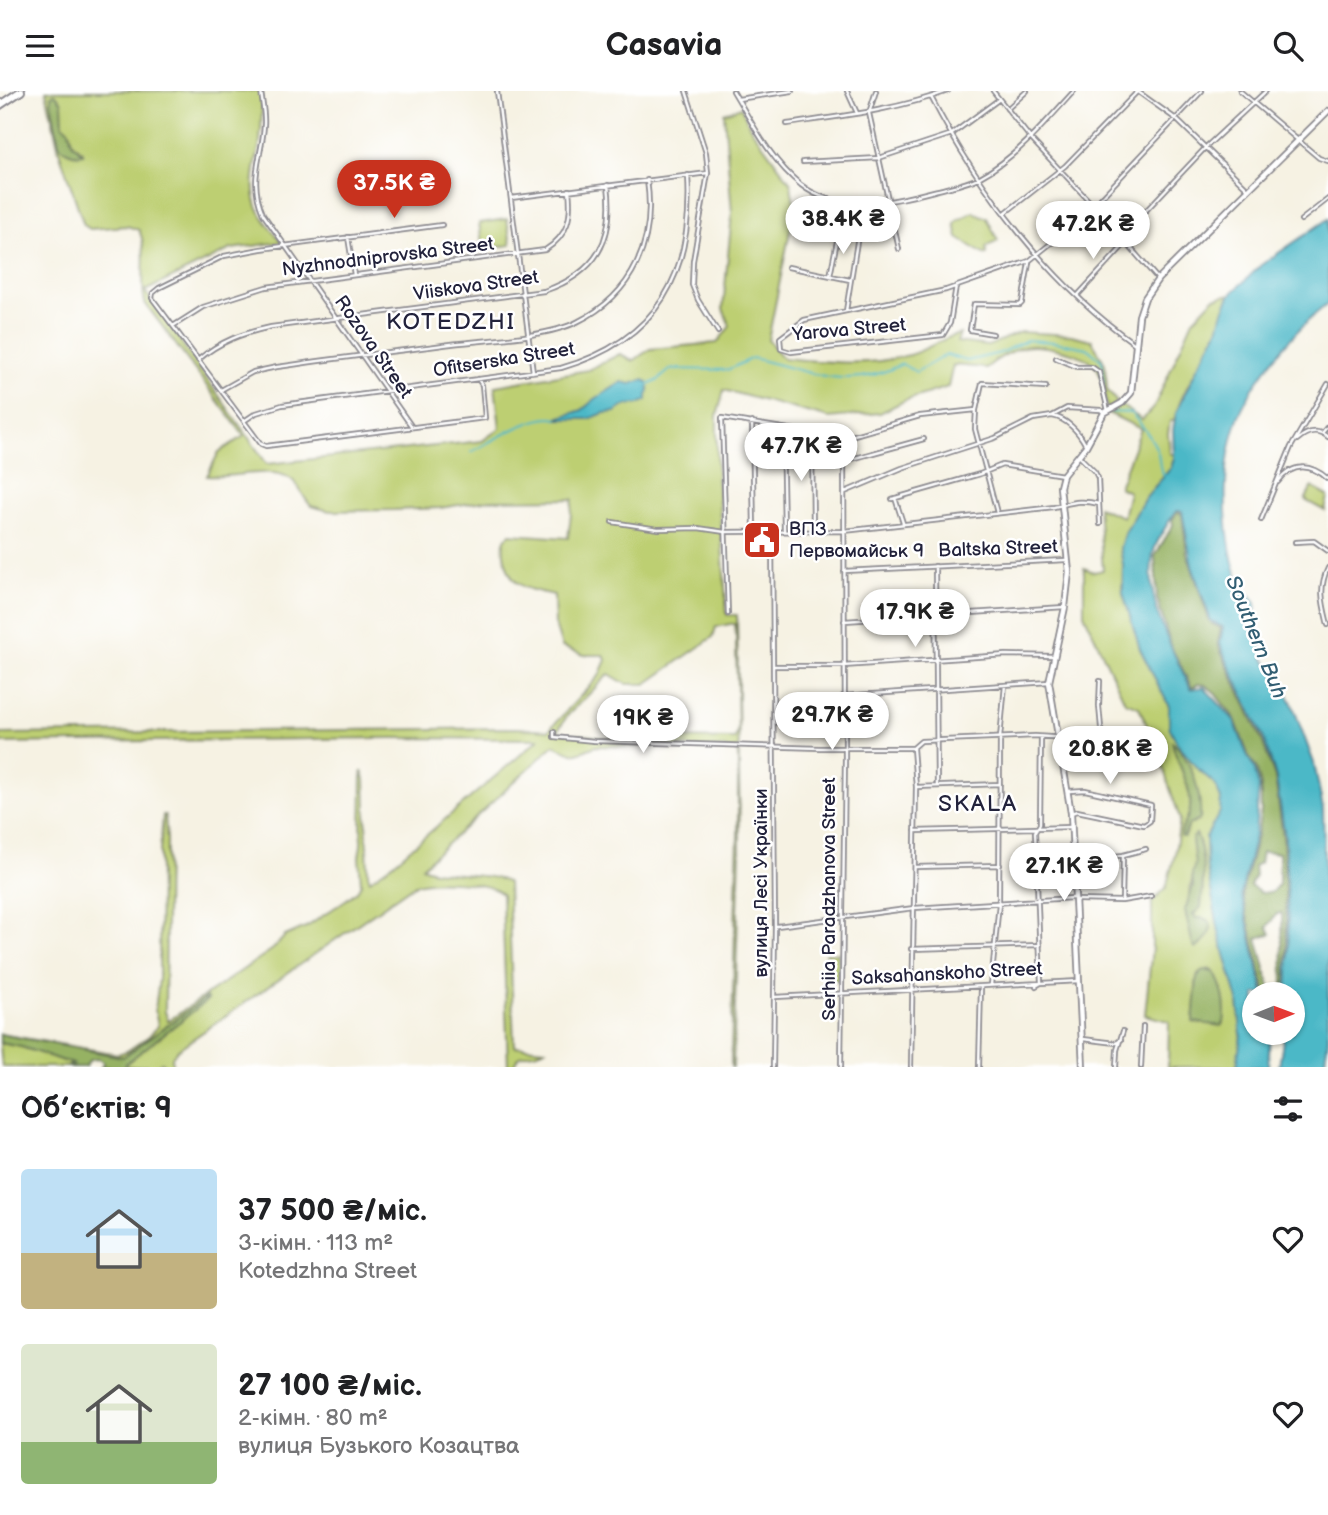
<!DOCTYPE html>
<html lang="uk">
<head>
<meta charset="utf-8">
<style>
	:root { --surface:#fff; --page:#f6f6f6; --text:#202124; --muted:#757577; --accent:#c8321e }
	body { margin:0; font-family:"Balsamiq Sans",sans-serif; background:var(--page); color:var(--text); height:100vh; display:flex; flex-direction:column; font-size:26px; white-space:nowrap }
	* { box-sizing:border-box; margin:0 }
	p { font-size:23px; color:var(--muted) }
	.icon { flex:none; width:38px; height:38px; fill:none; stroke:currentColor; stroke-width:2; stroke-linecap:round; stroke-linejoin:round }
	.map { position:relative; height:976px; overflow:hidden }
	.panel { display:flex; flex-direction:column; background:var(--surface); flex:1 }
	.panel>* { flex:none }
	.needle { width:46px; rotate:89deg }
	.tools { position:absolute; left:1242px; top:891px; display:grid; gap:14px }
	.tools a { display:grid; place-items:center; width:63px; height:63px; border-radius:50%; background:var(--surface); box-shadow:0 2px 5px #0004; font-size:35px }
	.price { position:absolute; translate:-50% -60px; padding:0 16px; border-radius:24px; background:#fff; color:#222; font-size:23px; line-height:46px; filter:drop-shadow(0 2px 4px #0008) }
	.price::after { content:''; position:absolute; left:50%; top:42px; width:21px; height:16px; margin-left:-10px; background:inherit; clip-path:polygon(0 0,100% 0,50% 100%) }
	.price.on { background:var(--accent); color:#fff }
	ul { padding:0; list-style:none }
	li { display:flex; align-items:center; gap:21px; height:175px; padding:0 21px }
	li span { display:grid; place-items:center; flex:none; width:196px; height:140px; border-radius:7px; color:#555 }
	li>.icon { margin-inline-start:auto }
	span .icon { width:84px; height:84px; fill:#fffc; stroke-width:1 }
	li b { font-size:30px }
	h2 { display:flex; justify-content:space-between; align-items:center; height:84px; padding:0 21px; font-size:30px }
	header { display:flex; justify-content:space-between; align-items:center; height:91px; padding:0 21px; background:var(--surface); font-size:32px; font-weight:600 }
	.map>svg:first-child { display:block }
	.green { fill:#bdcf72; stroke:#707856; stroke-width:2; fill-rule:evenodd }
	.forest { fill:#96b264; stroke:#5c6a50; stroke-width:2; fill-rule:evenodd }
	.water { fill:#4bb8c7; stroke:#366d81; stroke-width:2 }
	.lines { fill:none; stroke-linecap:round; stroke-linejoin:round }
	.stream { stroke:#4bb8c7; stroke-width:2 }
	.minor-casing { stroke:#8c8a8f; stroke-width:6 }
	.tertiary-casing { stroke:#8c8a8f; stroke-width:8 }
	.primary-casing { stroke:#8c8a8f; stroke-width:10 }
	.minor { stroke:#fff; stroke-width:2.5 }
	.tertiary { stroke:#fff; stroke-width:4.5 }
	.primary { stroke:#fff; stroke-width:6 }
	.labels { text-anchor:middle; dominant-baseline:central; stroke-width:5; stroke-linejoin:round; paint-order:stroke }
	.street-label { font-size:19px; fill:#22223b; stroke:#fff }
	.poi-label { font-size:19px; fill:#22223b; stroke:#fff; text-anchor:start }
	.water-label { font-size:21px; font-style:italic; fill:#325e73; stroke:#fff }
	.quarter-label { font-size:23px; letter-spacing:2px; fill:#22223b; stroke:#fff }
</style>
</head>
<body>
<header><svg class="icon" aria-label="menu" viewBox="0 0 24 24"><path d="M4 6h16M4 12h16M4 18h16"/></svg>Casavia<svg class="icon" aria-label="search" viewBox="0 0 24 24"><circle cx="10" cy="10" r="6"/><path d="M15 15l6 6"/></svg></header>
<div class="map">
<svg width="1328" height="976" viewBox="0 0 1328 976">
	<rect width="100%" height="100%" fill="#fff"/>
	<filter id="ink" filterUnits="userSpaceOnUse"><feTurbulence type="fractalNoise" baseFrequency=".0143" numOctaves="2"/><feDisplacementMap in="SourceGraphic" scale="14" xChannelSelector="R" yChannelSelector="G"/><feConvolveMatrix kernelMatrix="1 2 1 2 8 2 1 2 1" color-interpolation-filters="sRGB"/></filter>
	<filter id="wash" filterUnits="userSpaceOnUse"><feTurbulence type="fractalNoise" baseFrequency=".00686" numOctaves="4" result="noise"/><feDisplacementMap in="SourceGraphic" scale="28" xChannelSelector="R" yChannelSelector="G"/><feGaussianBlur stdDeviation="1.57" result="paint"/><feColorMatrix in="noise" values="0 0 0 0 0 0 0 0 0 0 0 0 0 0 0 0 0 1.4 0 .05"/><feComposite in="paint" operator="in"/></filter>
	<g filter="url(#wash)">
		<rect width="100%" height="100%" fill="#f6f2e3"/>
		<path class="green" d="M46,0H261C262,16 262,34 260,50C257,72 249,92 257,115C262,128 273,140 282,151L231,158L145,200L267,373L482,350L500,337L495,295L588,279L620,263L633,270L650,258L717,252L730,235L723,218L732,122L724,22L741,16L750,36L790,91L795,115L768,249L783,267C825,271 869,276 909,264C928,259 941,247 960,243L957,251L988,255L1020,241L1071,244L1092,249L1105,273L1107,299L1117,311L1107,318C1104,306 1104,286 1096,276C1086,262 1040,252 1024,256C1010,260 997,268 986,277L953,274L948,296L904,310L880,322L829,327L724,299L717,325V384L727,524H737L740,760L733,976H731V961L738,746V665L737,659L720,657L596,655C571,664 580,666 554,654L422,776C443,786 493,781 508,792L514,955L545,958C533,966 516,958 514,976H508L502,803C489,791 430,787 414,794L177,959L172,966V976H165L162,971L154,976H148V974L127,976L125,973L205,911L203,909L123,966L0,943L118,963L127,960L149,945L158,935L155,919L159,888L160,760L163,724H165L167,748L165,920L168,930L273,858L285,845L308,835L347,808L358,799L361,793L359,766L361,754L362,680L365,688L368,783L370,789L394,772L539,648L391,647L0,652V643L516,637L549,639L599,585L606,569L604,564H584L562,556L555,534L554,504C524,497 510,497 504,463C503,454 503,449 510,443L568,447L573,408L490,409L440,417L394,419L330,420L311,415C303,407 300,395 291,388C272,374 230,388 207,385L219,361L244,345L145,212C139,189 149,161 139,139L127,135L90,138L84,134L59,60ZM52,3L64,35L69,40L72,52L83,61V63C74,65 64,60 59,53L52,17ZM730,533H735L736,545L738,638L735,648L602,646L557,641L567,625L609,583L626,593H646L713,546L716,536Z
			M973,121L987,127L998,150L986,156L987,163L985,164L958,147L955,133L958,129Z
			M507,128L511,154L483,158L479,132Z
			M1231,203C1224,215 1223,228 1217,240C1204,270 1182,297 1174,330H1170L1168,343L1170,363H1175L1171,377L1145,407L1124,444L1120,459L1123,473L1122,498L1140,558L1169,615V635L1177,652L1197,677L1215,693L1221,708L1220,721L1206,746L1207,778L1220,846L1238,909L1241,943L1237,976H1168L1169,930L1145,924L1152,857V811L1166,797L1175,763L1180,728L1156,655L1139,616L1125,611L1084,523V477L1094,481L1103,479L1098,416L1123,426L1129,401L1119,396L1141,338L1108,322L1121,314L1142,329L1154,316L1193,229L1214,207ZM1173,656C1195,676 1195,701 1199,730L1189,733L1186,744L1181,745C1181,734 1189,728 1190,718C1192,698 1179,673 1173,656ZM1196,743C1206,762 1203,795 1201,816L1193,824L1196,827C1221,826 1209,848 1197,857C1192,850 1189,835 1186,826C1185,823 1193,782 1195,776C1197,764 1188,753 1196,743ZM1209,878L1214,881L1224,912V932L1202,933L1193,931L1197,886L1199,882Z
			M1312,396L1328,405L1325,420L1305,409Z
			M826,862H838V889H826Z
			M0,952L21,956L73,973L67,976H2Z"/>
		<path class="forest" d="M55,3L62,11L63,34L69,39L72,52L83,63C74,65 63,61 59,53L51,10V4Z
			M1177,421L1182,423L1187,462L1209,528L1212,533L1221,537L1218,551L1220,559L1262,649L1275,687L1283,746L1287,861L1285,903H1283L1282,822L1277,823L1267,836L1271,843L1257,847L1272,903H1266L1243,808V797L1257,745L1261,720V695L1256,676L1249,666L1235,628L1213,600L1205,594L1198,593L1192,597L1171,556L1157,507L1155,465L1173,434L1172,429ZM1262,761L1279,762V793L1272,801L1261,802L1250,795L1255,784L1254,775L1260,772Z
			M1172,651C1192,667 1202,704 1200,728L1189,733L1184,746L1181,745C1181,734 1189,728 1190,718C1193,696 1176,672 1172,651Z
			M1196,743C1206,764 1203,795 1201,816L1193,824L1196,827C1221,826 1210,848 1196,857L1193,855L1185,819L1193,795L1192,782L1195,773L1192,748Z
			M1203,879L1214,881C1223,896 1227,915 1224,932L1221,935L1193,931L1197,886Z
			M206,907L208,908L205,911L125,973L127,976L148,974V976H101L104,972L98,968L90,969L85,976H67L73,973L21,956L0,952V943L123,966Z"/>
		<path class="water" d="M1328,128V213C1296,236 1250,292 1237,330C1222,375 1223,426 1233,472C1235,481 1242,493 1247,501C1250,505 1255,508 1256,513C1259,521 1252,526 1253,534C1255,548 1264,553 1264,568L1274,578L1291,610L1314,672L1323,717L1325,796L1328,807V948L1324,976H1279L1284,942H1293V903H1287L1289,861L1285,746L1276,686L1264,648L1222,559L1220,551L1223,536L1211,530L1192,475L1182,420H1176C1168,432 1156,449 1153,463C1144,510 1172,558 1191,598L1204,596L1234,629L1248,666L1254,676L1259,696L1255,744L1241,803L1264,903H1255V942H1270L1268,976H1237L1241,943L1238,909L1220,846L1207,778L1206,746L1220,721L1221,708L1215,693L1197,677L1177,652L1169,635V615L1140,558L1123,502V473L1120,456L1125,442L1145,407L1171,377L1174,367L1173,339L1176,322L1198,275L1218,239L1223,220L1231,203L1261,174Z
			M643,289L648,291L649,300L647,304V309L639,313L626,314L615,321L604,322L589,328H555L582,319L595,308L622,291L631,293Z"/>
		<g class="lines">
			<path class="stream" d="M648,294L657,290L671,278L728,279L752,267C807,279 847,302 902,273L916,281L946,264L967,270L1000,262L1027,249L1055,251L1087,257L1102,270L1103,293
				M1112,321L1131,322C1140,332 1152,347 1157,359C1161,369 1157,376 1165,385
				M471,361C490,351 537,321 557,328"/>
		</g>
	</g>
	<g filter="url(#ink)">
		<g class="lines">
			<defs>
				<path id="minor" d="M261,0C262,11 265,23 264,34C262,68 248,88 263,123L412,336
					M497,0L533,281
					M686,0L706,62L708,82L693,170L692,194L698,209L718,241
					M733,0C753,33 770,69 801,94C840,124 891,111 934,100C949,96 967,93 980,86C1016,67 1047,30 1074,0
					M847,0L857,22
					M876,0L869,22L899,158
					M993,0L1031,48L1093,114L1157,187
					M1137,0L1176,28L1248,98
					M1240,0L1319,67L1328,70
					M931,6C978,98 1050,193 1135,253
					M738,8L792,0
					M1007,18L1027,0
					M787,33C841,25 897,19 948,0
					M803,71L879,67L952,43L998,9
					M511,107L708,82
					M1005,122L1065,75L1138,0
					M1301,129L1328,108
					M442,134L261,158L224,165L159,197L153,202L152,207L261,353L266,355L485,327L482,294L478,288
					M348,146L354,184
					M1121,146L1207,55L1266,0
					M788,176L850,189
					M830,185L841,130
					M956,195L950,232L943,244L791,261L781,258L780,247L804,229L946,199L1029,170L1081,128L1202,0
					M1077,205L1126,152
					M846,220L863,113
					M173,235L203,216L266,196L545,159C569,144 572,125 569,99
					M993,243L970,239L974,213L1020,214L1022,212L1029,172
					M1056,267L1077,276H1092L1099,281L1108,320
					M198,269C220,250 243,242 271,236L544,200C597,182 615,149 608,94
					M221,299L253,281L277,276C335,267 393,261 451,253C486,249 547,246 577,231C634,203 656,150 647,89
					M1052,325C1066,327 1079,341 1085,353
					M244,330L256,322L282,314L561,277C658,249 694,183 688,84
					M752,331L754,439
					M782,338L784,439
					M1322,342L1328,335
					M812,343L813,440
					M1297,349C1307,340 1317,337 1328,346
					M1079,365L1095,381L1098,387L1100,433
					M844,370L924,348
					M1278,391C1293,371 1311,373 1328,388
					M845,401L902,377L995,347L1033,328L1052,325L1067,317L1101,319L1104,322
					M895,407L903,432
					M892,408L980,383L1002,374L1063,384
					M997,422L975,338L976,319L982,292L1046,296
					M1261,429L1291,356L1328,293
					M612,431L658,438L698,437L725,441L844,440L1054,416C1072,412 1079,408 1099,413
					M772,440L775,835L773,976
					M1295,451L1314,450L1328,460
					M935,475L937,695
					M1328,477C1318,497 1323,513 1328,534
					M844,480L1066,469
					M728,523L722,327L844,347L920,325L976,319
					M844,530L1065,516
					M775,575H843L1006,564L1054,565
					M1100,590L1099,615L1102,648
					M843,605L1049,591
					M554,641V646L594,650L820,657H913L921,650L1035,645L1097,649L1125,640
					M916,696L1000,693
					M1069,700L1085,699L1151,714L1150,730L1144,734L1077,720L1071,722
					M915,740L1072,736
					M1073,770L1123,764L1146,758
					M915,776L1000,774
					M1077,809L1122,810L1151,805
					M1122,810L1123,765
					M777,835L914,817L1073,807
					M911,858L1040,854
					M991,894L999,812L1000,647L1005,594
					M1036,895L1041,892L1035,741L1040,733L1041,646
					M775,906L1079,890
					M1083,948L1116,952L1121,949
					M841,976L845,667L844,347
					M911,976L916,696L913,657
					M979,976L981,896
					M1116,976L1117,959L1123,940
					M1141,976L1143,935"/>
				<path id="tertiary" d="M1083,976L1071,722L1049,591L1065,516L1069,481L1060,396L1063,384L1086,355L1104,322L1122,312L1131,302L1139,225L1145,207L1158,188L1328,20"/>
				<path id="primary" d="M0,14L21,0"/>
			</defs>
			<use href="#minor" class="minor-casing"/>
			<use href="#tertiary" class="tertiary-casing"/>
			<use href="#primary" class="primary-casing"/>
			<use href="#minor" class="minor"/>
			<use href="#tertiary" class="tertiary"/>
			<use href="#primary" class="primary"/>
		</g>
	</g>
	<defs>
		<symbol id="civic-square" viewBox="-11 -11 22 22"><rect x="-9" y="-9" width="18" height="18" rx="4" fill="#c8321e" stroke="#fff"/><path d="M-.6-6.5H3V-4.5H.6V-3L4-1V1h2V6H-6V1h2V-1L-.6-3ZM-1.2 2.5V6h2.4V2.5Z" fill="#fff"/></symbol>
	</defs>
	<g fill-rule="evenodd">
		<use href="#civic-square" x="740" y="427" width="44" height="44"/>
	</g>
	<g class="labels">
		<g class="street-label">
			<text transform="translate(388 166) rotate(-7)">Nyzhnodniprovska Street</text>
			<text transform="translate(476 195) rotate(-8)">Viiskova Street</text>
			<text transform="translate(849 239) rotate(-5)">Yarova Street</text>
			<text transform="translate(373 256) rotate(55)">Rozova Street</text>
			<text transform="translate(504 269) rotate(-9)">Ofitserska Street</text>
			<text transform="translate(998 458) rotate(-2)">Baltska Street</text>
			<text transform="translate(761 792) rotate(-90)">вулиця Лесі Українки</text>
			<text transform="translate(829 808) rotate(-90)">Serhiia Paradzhanova Street</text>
			<text transform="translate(947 883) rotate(-3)">Saksahanskoho Street</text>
		</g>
		<g class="poi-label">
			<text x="789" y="438">ВПЗ<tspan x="789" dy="22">Первомайськ 9</tspan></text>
		</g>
		<g class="water-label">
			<text transform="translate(1256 546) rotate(68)">Southern Buh</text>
		</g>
		<g class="quarter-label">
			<text x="451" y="231">KOTEDZHI</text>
			<text x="978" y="713">SKALA</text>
		</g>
	</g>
</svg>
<div class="tools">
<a><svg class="needle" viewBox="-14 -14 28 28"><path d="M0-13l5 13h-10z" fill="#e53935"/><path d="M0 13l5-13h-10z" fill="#757577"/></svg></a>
</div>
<b class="price on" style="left:394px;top:129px">37.5K ₴</b>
<b class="price" style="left:843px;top:165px">38.4K ₴</b>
<b class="price" style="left:1093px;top:170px">47.2K ₴</b>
<b class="price" style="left:801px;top:392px">47.7K ₴</b>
<b class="price" style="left:915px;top:558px">17.9K ₴</b>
<b class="price" style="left:832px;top:661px">29.7K ₴</b>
<b class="price" style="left:643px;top:664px">19K ₴</b>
<b class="price" style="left:1110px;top:695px">20.8K ₴</b>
<b class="price" style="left:1064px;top:812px">27.1K ₴</b>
</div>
<section class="panel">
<h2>Об’єктів: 9<svg class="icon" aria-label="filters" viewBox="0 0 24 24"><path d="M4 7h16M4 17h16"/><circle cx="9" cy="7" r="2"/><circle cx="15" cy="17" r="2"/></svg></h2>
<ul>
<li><span style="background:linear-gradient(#bfe0f5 60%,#c2b280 0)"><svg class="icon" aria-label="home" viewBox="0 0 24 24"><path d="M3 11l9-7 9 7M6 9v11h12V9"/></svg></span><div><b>37 500 ₴/міс.</b><p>3-кімн. · 113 m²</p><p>Kotedzhna Street</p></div><svg class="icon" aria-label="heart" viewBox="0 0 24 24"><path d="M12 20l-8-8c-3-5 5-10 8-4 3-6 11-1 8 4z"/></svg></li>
<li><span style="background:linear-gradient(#dfe7d0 70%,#8fb573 0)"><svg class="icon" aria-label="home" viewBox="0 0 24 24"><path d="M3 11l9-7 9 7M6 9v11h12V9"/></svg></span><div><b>27 100 ₴/міс.</b><p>2-кімн. · 80 m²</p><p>вулиця Бузького Козацтва</p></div><svg class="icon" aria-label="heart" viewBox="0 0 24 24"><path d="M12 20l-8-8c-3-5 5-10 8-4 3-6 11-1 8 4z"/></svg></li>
</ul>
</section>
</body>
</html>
